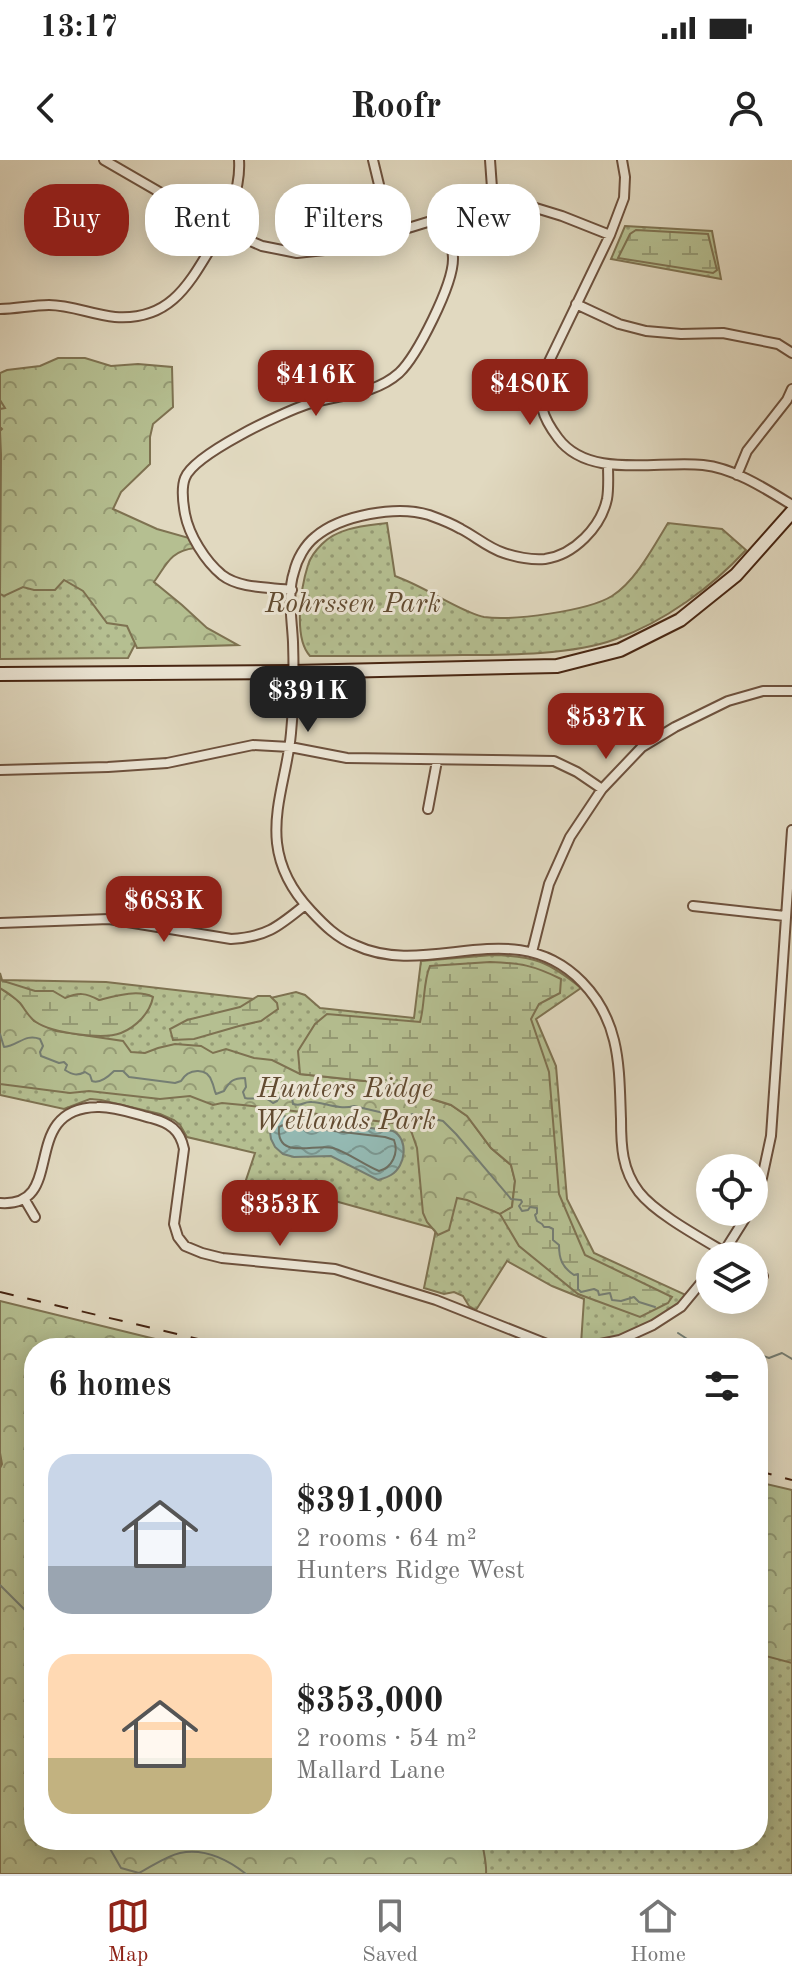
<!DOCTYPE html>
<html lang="en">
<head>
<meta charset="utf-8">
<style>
	:root { --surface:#fff; --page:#f2f2f2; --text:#222; --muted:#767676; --line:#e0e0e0; --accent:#8f2418 }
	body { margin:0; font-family:"Old Standard TT",serif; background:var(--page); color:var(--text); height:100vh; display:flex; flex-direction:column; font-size:30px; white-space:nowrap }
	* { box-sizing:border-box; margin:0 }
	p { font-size:26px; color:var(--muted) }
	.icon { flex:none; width:44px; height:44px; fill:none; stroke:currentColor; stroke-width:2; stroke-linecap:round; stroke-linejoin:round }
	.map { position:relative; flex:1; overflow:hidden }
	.panel { position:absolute; left:24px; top:1178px; width:744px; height:512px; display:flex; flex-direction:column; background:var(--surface); border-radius:32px; box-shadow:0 4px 20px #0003 }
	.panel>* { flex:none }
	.banner { position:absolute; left:24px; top:24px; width:744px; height:72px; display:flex; gap:16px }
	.tools { position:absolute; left:696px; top:994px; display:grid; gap:16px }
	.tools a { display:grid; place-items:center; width:72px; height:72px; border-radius:50%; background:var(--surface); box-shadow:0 4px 20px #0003; font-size:40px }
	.price { position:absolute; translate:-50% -68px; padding:0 18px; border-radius:16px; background:var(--accent); color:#fff; font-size:26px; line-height:52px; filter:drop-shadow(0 2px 4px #0008) }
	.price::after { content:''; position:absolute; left:50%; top:48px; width:24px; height:18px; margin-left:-12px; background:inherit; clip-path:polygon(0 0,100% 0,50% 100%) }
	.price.selected { background:#222; color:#fff }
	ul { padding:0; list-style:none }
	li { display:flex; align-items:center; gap:24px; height:200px; padding:0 24px }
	li span { display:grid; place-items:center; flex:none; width:224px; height:160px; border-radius:24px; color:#555 }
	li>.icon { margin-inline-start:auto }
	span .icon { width:96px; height:96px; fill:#fffc; stroke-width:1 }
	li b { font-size:34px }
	h2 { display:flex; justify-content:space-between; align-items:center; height:96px; padding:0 24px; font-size:34px }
	.chip { padding:0 28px; border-radius:32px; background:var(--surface); box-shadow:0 4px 20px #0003; font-size:28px; line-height:72px }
	.chip.selected { background:var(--accent); color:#fff }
	.status { display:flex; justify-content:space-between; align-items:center; height:56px; padding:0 40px; background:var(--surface); direction:ltr }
	.status svg { height:22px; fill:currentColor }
	header { display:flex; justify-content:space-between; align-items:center; height:104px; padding:0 24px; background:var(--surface); font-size:36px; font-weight:700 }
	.tabs { display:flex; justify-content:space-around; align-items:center; height:112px; border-top:2px solid var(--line); background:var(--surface); font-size:22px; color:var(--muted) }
	.tabs a { display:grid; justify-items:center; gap:4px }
	.tabs .selected { color:var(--accent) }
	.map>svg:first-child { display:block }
	.grass { fill:url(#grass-dots); stroke:#7e7251; stroke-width:2 }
	.forest { fill:url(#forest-crowns); stroke:#7e7251; stroke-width:2 }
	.wetland { fill:url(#wetland-marsh); stroke:#7e7251; stroke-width:2 }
	.water { fill:url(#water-waves); stroke:#757e73; stroke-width:2 }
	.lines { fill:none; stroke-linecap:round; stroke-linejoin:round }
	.shore { stroke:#6d6f62; stroke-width:2 }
	.stream { stroke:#757e73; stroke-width:2 }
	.street-casing { stroke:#6d513d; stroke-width:12 }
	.secondary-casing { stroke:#462411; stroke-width:16 }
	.street { stroke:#ece6d6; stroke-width:8 }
	.secondary { stroke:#ece6d6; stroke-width:12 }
	.rail { stroke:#462411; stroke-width:2; stroke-dasharray:14 14; stroke-linecap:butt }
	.labels { text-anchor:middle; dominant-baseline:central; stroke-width:6; stroke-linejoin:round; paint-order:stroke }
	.park-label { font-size:28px; font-style:italic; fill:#624b31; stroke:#ece6d6 }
</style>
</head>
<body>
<div class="status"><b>13:17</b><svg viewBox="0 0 49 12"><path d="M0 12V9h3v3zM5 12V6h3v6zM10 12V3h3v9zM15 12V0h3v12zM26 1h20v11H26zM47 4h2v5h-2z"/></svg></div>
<header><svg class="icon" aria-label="back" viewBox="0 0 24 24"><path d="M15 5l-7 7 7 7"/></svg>Roofr<svg class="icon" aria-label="person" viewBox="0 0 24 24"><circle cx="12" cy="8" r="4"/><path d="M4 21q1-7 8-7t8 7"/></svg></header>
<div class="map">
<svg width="792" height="1714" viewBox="0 0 792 1714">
	<defs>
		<pattern id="grass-dots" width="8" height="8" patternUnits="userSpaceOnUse" patternTransform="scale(2)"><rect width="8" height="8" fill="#b5bf91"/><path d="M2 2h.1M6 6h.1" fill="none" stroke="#959b75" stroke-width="1.8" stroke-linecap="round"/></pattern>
		<pattern id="forest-crowns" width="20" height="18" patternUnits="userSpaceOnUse" patternTransform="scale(2)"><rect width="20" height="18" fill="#b5bf91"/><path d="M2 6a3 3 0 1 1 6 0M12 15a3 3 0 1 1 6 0" fill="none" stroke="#959b75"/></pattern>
		<pattern id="wetland-marsh" width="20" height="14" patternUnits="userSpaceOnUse" patternTransform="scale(2)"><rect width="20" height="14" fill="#b5bf91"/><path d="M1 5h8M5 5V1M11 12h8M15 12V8" fill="none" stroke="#959b75"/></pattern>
		<pattern id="water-waves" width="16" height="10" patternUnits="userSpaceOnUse" patternTransform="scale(2)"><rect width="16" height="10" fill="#94bab4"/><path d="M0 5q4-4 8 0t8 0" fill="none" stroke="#7b9791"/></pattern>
	</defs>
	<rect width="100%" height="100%" fill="#e1d9c0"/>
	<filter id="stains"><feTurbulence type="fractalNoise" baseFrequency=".0025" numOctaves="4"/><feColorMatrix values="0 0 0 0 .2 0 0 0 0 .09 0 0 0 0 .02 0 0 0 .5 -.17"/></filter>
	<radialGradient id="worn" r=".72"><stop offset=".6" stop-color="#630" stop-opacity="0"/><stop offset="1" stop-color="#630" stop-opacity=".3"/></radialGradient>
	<path class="grass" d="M625,66L712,71L721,119L611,99Z
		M4,212L85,239L88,331L147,461L128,498L0,499V227Z
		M387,363L395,416C420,425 442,440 467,451C472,453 479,456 484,457C512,461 588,451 612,436C635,422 654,386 668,363L722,369L746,390C712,427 664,462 616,479C573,495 509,495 463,495C412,496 361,496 310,496C293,478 301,427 308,405C310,398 317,389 322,384C339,367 365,366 387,363Z
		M492,795C534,796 548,801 581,828L536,859L556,906L567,1039L594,1093L686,1135C666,1159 612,1184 581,1184L584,1139L552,1126L507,1101L476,1150L469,1146L463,1136L454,1132L444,1134L424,1128L436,1069L324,1038L245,1023L255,993L187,977L180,965L174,960L160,954L101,940L90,939L64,949L0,935V813L2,820L106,822L262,840L296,832L305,835L320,848L414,858L421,801Z
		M0,1142L34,1188V1680H758V1327L792,1335V1714H0Z"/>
	<path class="forest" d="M58,198H85L111,206L138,204L172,207L173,247L153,264L150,277V304L121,332L113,349L157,369L189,378L195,388C170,391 167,404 154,422L182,445L207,468L238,485L137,488L127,466L107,463L83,431L64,420L55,430H34L23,427L4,436L0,434L1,295L0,271L2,269L0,267V249L5,248L0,240V213L7,210L40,206Z
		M0,828L19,841L34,861L56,871L123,881L131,892L145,893L158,888L175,884L201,886L213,893L226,889L254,898L272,900L300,914L412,926L432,939L451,945L467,956L491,988L511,1005L515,1021L512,1047L500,1054L467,1040L457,1038L449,1070L438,1075L427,1062L423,1053L417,988L409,965L243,945L222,943L213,945L190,936L160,939L89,931L70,933L0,924Z
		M0,1141L192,1188H34V1680H482C483,1691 487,1703 486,1714H0V1308L2,1304L0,1293Z
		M758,1322L792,1330V1503L758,1494Z"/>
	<path class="wetland" d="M636,70L708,74L717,110L713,113L618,98L630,74Z
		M490,802C520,803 533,805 561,819L560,833L539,844L531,859L549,912L559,1034L585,1095L672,1137L668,1143L640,1157L578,1134L519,1086L500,1054L512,1047L515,1021L511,1005L491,988L467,956L451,945L432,939L411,926L300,914L298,891L315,864L327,854L420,862C425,845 423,821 430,806Z
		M0,820L35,831H53L65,838C79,832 86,833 99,840C115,836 138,829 153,837C150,853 136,867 121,873C103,880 52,873 36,862C29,858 25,849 20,843C14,837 7,832 0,828Z
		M258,836H270L277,843L278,849L261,861L239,866L194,879L173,880L170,869L187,860L240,847Z"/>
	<path class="water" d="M281,956L393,971C409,979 406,1006 391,1015C386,1018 384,1018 378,1020L331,996L294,997L283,994L275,987L271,979L270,972L271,963Z"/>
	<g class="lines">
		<path class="shore" d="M283,965L385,977L394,980C399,993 392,1008 379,1011C364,1005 349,993 333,988C315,983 276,1001 279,967Z"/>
		<path class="stream" d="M0,874L4,887C18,886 25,873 40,879L43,886L40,892L41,896L59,903L64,902L67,905L65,910C73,915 77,916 85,912L90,915L92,921C100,924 108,917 114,911H123L129,917L175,923L181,921C188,909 207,906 212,922C214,926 214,930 216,934L224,931C230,921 233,918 245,918L246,927L243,932L245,938C258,941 259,932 273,943L277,941L280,936L284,934L292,937L293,944C304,947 302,941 312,942C326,943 339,950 354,946L405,958L412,954L443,961L456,974L511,1039L521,1040L522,1042L519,1046L522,1051L528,1050L530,1047L537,1048V1053L535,1055L537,1061L542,1064L544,1067H549L553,1069V1080L559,1085C559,1099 562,1107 574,1115L578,1114V1129L581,1132L594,1129L598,1131L599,1135L610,1133L612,1140L621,1141L634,1137L639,1142L655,1147
			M678,1173L701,1188
			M728,1188L742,1185L746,1188
			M758,1194L769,1198L782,1193L792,1199
			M0,1425L34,1459
			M105,1680L121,1708L139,1713C151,1707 166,1696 180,1693C205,1688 227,1699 246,1714"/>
		<defs>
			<path id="street" d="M104,0L225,70L262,86L297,93L343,88L493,42L526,45L562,56L610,75
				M373,0L391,74
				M490,0L493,42
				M622,0L625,17L624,38L610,75L542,216C540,245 540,254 558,278C589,320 658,300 703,305C734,308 766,329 792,345
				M576,144L619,164L646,171L681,174L723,173L778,184L792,193
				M0,149C16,149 32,145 49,145C71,145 93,155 115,157C169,161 188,126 212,86C227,62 241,29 239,0
				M608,304C608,316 609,328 607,339C601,367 574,395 545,399C532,400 516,397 504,393C488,388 475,376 461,369C451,363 440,359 429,355C397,345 341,355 315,377C305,385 297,399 294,412C287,433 292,460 293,482C294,512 294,542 291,573C288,610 273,646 277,683C280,709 293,732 311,751C324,765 337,778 355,785C429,820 514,752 582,822C621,862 619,908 621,959C621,986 622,1010 639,1032C657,1055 705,1080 731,1096
				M737,315L747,291L787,240L792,229
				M292,430C270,427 240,429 222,415C205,401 189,375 185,354C183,343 181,328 185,318C194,294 283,252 308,244C339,234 373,236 399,213C417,196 453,125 453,99C453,86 448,71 445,58
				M0,610L108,607L167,603L253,585L290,587L347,598L554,601L577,612L602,629
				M428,649L437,601
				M693,746L785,756
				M0,763L109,759L231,779C267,777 279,766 305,745
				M532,792L549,724L570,677L602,629L642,587L675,567L728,541L763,531H792
				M25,1040L35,1057
				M754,1041L762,1018L771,976L792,670
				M0,1043C69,1048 17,949 97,947C115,946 134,954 151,958C170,963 180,970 184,989L174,1064L178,1077L185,1086L202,1093L222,1098L335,1109L436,1140L552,1186L586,1187L620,1180L653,1165L681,1147L710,1112
				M722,1095L749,1052
				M754,1110L763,1116"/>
			<path id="secondary" d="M0,514L294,512L557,506L620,490L680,460L736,415L792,352"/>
		</defs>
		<use href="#street" class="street-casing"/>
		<use href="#secondary" class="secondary-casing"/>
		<use href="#street" class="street"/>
		<use href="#secondary" class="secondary"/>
		<path class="rail" d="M0,1132L236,1188
			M758,1311L792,1320"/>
	</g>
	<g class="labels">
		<g class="park-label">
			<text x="353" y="445">Rohrssen Park</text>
			<text x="345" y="930">Hunters Ridge<tspan x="345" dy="32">Wetlands Park</tspan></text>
		</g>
	</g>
	<rect width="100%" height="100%" filter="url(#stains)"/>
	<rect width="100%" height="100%" fill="url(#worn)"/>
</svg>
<div class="tools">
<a><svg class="icon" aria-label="locate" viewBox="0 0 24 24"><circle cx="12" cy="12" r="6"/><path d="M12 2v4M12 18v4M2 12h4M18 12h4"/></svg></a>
<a><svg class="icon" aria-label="layers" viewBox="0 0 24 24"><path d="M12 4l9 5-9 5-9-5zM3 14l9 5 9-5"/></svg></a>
</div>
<b class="price" style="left:316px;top:258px">$416K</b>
<b class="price" style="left:530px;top:267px">$480K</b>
<b class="price selected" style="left:308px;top:574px">$391K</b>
<b class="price" style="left:606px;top:601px">$537K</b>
<b class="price" style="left:164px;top:784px">$683K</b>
<b class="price" style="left:280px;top:1088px">$353K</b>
<div class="banner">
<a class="chip selected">Buy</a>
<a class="chip">Rent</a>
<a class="chip">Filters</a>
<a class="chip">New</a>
</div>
<section class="panel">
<h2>6 homes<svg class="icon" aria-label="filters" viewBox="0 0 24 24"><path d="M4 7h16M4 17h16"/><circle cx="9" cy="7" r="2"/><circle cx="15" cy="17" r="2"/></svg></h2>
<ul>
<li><span style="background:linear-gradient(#c9d6e8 70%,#9aa5b1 0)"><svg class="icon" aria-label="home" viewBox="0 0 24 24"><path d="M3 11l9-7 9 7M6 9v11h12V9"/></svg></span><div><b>$391,000</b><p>2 rooms · 64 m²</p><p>Hunters Ridge West</p></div></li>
<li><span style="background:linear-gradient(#ffd9b3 65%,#c2b280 0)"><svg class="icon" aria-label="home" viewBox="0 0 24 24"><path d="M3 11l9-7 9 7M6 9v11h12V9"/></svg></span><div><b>$353,000</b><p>2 rooms · 54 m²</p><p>Mallard Lane</p></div></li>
</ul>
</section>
</div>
<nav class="tabs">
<a class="selected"><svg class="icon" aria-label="map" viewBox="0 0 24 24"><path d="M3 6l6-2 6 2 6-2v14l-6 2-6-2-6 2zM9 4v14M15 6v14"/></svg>Map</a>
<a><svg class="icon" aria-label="saved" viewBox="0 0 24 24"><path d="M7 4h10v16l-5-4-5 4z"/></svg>Saved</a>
<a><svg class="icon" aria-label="home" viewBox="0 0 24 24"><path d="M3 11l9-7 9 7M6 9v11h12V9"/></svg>Home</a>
</nav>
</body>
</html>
